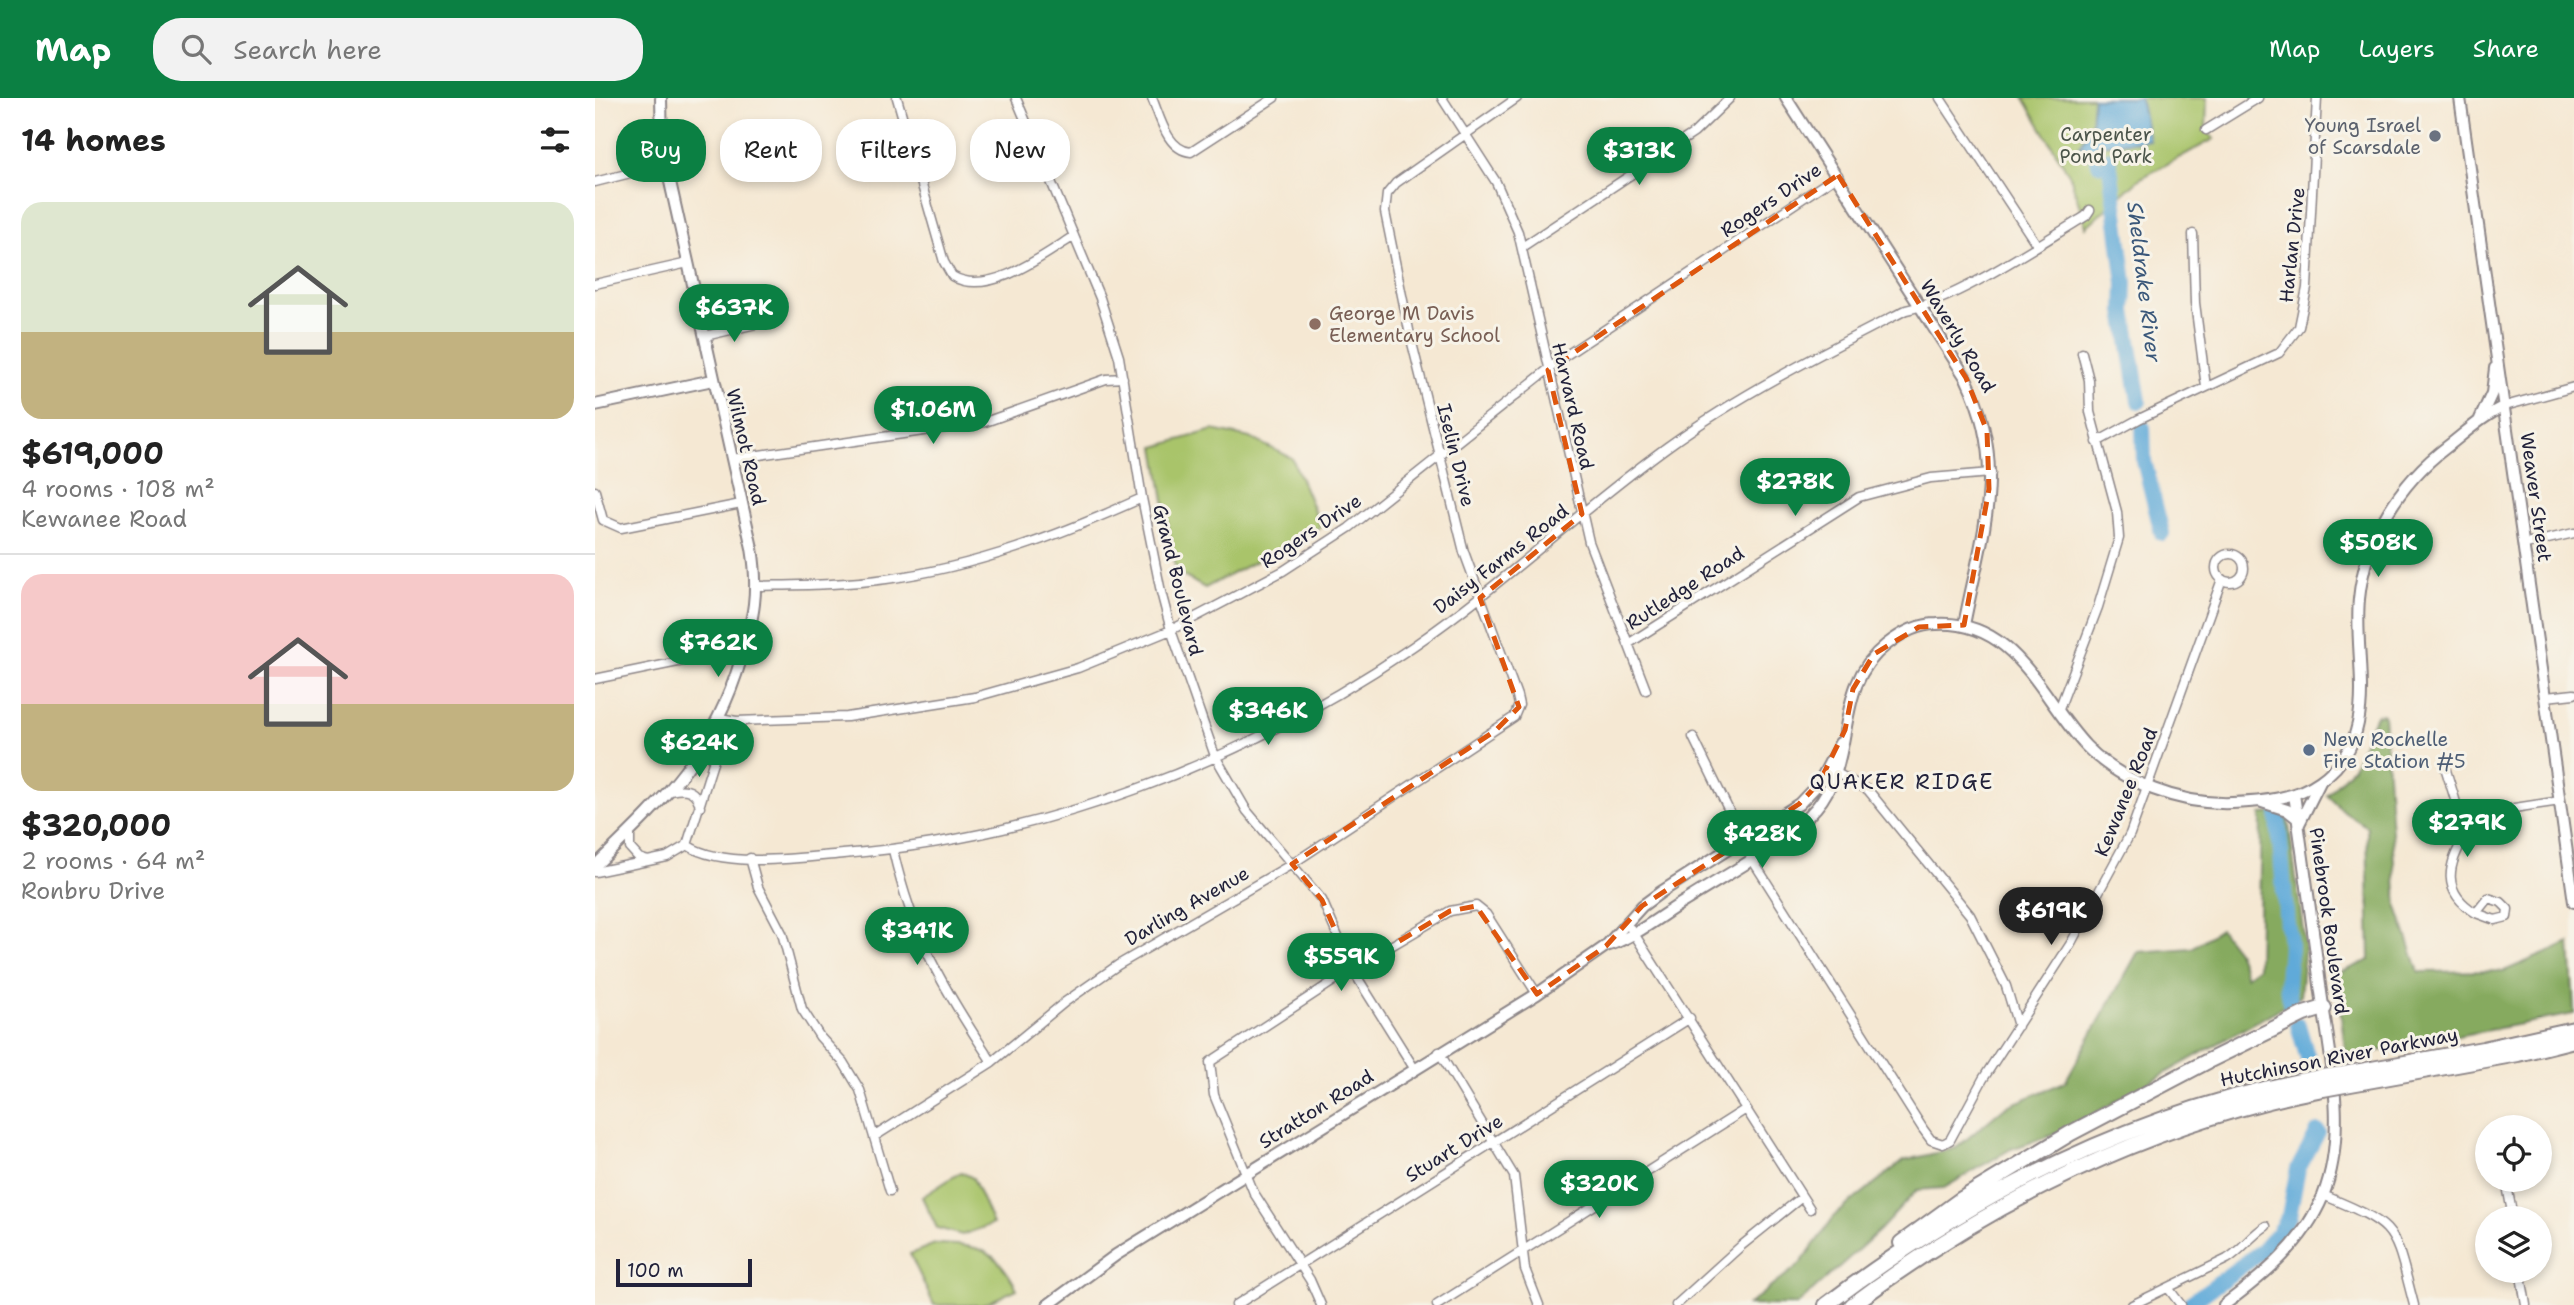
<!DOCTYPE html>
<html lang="en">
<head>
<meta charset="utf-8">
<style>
	:root { --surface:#fff; --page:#f2f2f2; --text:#222; --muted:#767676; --line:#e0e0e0; --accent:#0b8043 }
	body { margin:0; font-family:"Shantell Sans",sans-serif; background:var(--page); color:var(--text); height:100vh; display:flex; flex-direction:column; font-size:26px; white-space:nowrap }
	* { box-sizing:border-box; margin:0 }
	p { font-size:23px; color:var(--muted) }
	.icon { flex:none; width:38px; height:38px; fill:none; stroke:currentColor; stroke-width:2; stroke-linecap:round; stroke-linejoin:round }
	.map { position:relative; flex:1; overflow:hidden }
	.details { display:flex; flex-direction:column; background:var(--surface); width:595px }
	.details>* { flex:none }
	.guide { position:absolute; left:21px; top:21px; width:665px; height:63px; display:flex; gap:14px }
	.fabs { position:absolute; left:1880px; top:1017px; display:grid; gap:14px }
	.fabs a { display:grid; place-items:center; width:77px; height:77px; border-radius:50%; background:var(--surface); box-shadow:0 4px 10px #0003; font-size:35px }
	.scale { position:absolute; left:21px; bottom:18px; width:136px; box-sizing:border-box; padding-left:7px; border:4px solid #22223b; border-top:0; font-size:19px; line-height:24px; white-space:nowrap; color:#22223b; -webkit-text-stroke:5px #f7f3e8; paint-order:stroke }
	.price { position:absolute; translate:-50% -60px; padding:0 16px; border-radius:24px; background:var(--accent); color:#fff; font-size:23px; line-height:46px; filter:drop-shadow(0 2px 4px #0008) }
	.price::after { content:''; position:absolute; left:50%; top:42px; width:21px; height:16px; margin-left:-10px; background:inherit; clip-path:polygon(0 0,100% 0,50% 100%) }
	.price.current { background:#222; color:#fff }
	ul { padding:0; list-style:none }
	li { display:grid; align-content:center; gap:14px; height:371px; padding:0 21px }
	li+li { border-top:2px solid var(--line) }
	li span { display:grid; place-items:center; height:217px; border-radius:21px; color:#555 }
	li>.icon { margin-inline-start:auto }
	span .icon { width:126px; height:126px; fill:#fffc; stroke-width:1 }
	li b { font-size:30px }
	h2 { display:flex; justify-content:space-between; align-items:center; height:84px; padding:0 21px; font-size:30px }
	.chip { padding:0 24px; border-radius:28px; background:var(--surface); box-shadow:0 4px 10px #0003; font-size:24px; line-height:63px }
	.chip.current { background:var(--accent); color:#fff }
	header { display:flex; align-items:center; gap:42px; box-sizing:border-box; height:98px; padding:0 35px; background:var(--accent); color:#fff }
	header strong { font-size:33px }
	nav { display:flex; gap:38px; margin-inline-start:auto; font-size:24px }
	.search { width:490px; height:63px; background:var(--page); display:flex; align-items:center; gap:18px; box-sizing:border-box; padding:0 24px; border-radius:28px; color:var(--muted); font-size:26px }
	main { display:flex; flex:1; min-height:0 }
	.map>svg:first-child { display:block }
	.green { fill:#a9c46a; stroke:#667352; stroke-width:2 }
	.forest { fill:#86aa5e; stroke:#54664c; stroke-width:2 }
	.water { fill:#61aad9; stroke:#42668a; stroke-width:2 }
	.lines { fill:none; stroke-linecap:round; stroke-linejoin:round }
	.canal { stroke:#61aad9; stroke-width:10 }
	.river { stroke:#61aad9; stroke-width:16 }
	.street-casing { stroke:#8c8587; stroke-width:11 }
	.secondary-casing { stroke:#8c8587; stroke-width:14 }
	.highway-casing { stroke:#8c8587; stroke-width:18 }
	.street { stroke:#fff; stroke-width:8 }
	.secondary { stroke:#fff; stroke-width:10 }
	.highway { stroke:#fff; stroke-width:14 }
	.highway-bridge-casing { stroke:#8c8587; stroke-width:18; stroke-linecap:butt }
	.highway-bridge { stroke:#fff; stroke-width:14 }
	.marked { fill:none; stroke:#de560e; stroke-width:5; stroke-dasharray:14 9; stroke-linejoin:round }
	.worship-dot { fill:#6b7280; stroke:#f7f3e8; stroke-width:2.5 }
	.education-dot { fill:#8d6e63; stroke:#f7f3e8; stroke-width:2.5 }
	.service-dot { fill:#5c6f8a; stroke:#f7f3e8; stroke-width:2.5 }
	.labels { text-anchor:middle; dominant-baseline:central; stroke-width:6; stroke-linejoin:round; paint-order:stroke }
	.worship-label { font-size:19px; fill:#5b616d; stroke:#f7f3e8; text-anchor:end }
	.park-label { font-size:19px; fill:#4a5349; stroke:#f7f3e8 }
	.street-label { font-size:19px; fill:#22223b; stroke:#f7f3e8 }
	.education-label { font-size:19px; fill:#785e54; stroke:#f7f3e8; text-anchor:start }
	.service-label { font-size:19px; fill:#4e5e75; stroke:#f7f3e8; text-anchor:start }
	.water-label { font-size:21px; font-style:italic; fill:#3b587a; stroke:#f7f3e8 }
	.neighbourhood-label { font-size:21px; letter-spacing:2px; fill:#22223b; stroke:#f7f3e8 }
</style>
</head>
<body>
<header>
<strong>Map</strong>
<div class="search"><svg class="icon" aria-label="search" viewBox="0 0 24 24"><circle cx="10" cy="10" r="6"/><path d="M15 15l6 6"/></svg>Search here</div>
<nav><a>Map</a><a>Layers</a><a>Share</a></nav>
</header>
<main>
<section class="details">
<h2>14 homes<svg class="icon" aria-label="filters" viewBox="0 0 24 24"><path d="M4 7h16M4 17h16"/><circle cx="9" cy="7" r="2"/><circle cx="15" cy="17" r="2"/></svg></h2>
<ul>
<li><span style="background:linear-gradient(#dfe7d0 60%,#c2b280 0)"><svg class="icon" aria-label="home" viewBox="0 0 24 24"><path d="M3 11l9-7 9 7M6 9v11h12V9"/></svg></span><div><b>$619,000</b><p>4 rooms · 108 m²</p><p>Kewanee Road</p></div></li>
<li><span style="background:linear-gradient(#f6c9c9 60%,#c2b280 0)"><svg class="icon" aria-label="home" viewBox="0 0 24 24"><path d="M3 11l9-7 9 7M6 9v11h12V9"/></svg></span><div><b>$320,000</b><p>2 rooms · 64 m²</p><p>Ronbru Drive</p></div></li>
</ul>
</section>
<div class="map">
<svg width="1979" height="1207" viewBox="0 0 1979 1207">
	<rect width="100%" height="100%" fill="#f7f3e8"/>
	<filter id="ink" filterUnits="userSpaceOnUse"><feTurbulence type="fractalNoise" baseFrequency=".0143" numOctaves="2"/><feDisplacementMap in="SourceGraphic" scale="14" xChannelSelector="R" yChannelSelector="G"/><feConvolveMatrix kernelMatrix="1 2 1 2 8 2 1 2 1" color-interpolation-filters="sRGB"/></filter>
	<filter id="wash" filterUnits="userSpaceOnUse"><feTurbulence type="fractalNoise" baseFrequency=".00686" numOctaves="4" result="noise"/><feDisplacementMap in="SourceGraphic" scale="28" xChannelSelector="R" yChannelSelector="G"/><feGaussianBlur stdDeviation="1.57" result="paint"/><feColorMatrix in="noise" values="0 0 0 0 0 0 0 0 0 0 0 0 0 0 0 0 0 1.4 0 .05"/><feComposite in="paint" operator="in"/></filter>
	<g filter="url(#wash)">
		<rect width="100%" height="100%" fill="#f5e8d3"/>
		<path class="green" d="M1429,0H1612L1611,32L1619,41L1544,81L1491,129L1475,78Z
			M618,332L655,340L697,360L726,429L610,490L581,474L560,349Z
			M366,1074L378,1080L398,1126L367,1137L342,1130L327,1099Z
			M340,1146C384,1147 401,1150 422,1191L388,1207H339L315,1156Z"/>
		<path class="forest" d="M1789,616L1802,809L1824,874L1909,873L1975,845L1979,916L1751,959L1741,876L1775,862L1772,729L1748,713L1732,697L1758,669L1781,617Z
			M1692,714L1710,847L1705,899L1467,1034L1416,1051L1349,1090L1322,1092L1285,1132L1202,1207H1153L1205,1166L1241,1116L1308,1063L1361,1050L1410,1009L1470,984L1543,854L1597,850L1625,831L1642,853L1651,878L1663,869L1666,716Z"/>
		<path class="water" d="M1498,0H1545L1554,42L1484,49L1496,29Z"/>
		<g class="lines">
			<path class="canal" d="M1495,48L1502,68L1513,70"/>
			<path class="river" d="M1514,61L1530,185L1529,213L1544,303
				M1548,330L1549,363L1567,435
				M1683,720L1692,827C1701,857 1685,879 1697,910
				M1703,927L1715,968
				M1593,1207L1667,1153L1683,1135L1694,1118L1703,1071L1723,1034"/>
		</g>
	</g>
	<g filter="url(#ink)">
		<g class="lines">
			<defs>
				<path id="street" d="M302,0L349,164L357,178C393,200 449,157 479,138
					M421,0L505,200L524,259L547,400L566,494L576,532L620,658L652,713L727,802L757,871L819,970
					M557,0C565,19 572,52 596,54L679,0
					M847,0L901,84L923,134L994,444L1051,592
					M1345,0L1442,147
					M1611,32L1663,0
					M0,84L71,66
					M1598,136L1600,205L1611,289
					M927,149L1099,35L1135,0
					M0,186L93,165
					M110,238L161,226
					M1910,308L1979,289
					M1502,344L1544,321L1684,255L1704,229L1712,190L1722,0
					M137,361L390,324L511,281L528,280
					M0,393L8,422L26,430L146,406
					M1931,446L1979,435
					M1621 470a14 14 0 1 1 28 0a14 14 0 1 1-28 0Z
					M162,488C205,487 249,487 291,481C381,469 465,437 547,400
					M1033,546L1264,399L1336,380L1396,375
					M0,581L122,556L147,558
					M1951,599L1979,596
					M1463,614L1503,509L1524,440L1522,414L1495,314L1494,282L1487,255
					M1098,639L1160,766L1328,1031L1336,1042L1348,1046L1355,1042L1388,981L1476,845L1535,736L1627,481
					M1850,669L1871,737C1852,767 1846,794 1881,815
					M1236,672L1273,692L1375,817L1411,888L1423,928
					M76,693C91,689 102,692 105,709
					M1867,718L1965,703
					M35,734V750L44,760L53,763
					M92,747C128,771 206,760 248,756C451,740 649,664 817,549C907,487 985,412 1072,349C1147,295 1229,254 1311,212C1362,202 1444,146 1491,118L1495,112
					M298,752C318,840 348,890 397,964
					M155,760L163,789L187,835L207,911L225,939L248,964L265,992L295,1093
					M0,774L72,759L92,747L122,652L125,620L141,623L252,619L380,599L483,570L576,532L688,473L754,430L970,258L1243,77
					M1893,800L1906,804L1913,811L1912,819L1900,822L1881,815Z
					M1036,831L1215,1111
					M844,954L919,1078L930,1171L944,1207
					M280,1038L397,964L470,904L523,867L697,766L919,619L924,607L922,598L869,454L815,237L790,114L792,96L801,85L922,0
					M1911,1082L1918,1120
					M1728,1097C1805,1129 1798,1128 1819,1207
					M1925,1172L1931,1207
					M1574,1191L1586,1207
					M641,1207L1095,920
					M726,1207L715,1182L659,1095L619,997L615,964L757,871L855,813L881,808L891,816L942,896
					M842,1207L1151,1011
					M1081,1207L1146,1148L1207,1099
					M1537,1207L1632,1161C1647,1152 1655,1138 1671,1128"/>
				<path id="secondary" d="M1191,0L1371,280C1414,370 1387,434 1369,527
					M1865,0L1979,804
					M0,307L118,282
					M1885,321L1897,295L1900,270
					M1667,704L1692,712L1702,720
					M1704,726L1725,684
					M0,768C69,701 118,656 146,561C159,519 164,493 157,450L67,48L66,0
					M1011,848C1039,840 1065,818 1090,803C1133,775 1187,749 1221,710C1264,659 1236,590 1291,547C1306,535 1323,526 1342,526C1421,522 1445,599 1491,648C1527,685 1586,707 1637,705C1667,704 1700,701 1725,683C1788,639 1758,565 1764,501C1770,440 1804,385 1853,348C1871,334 1889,317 1910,308
					M453,1207L521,1157L942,896L1011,848L1047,808L1066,794L1204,706L1224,685L1245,645
					M1629,1207C1669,1177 1708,1146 1728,1098C1754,1032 1734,954 1725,887C1717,823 1708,760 1699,696"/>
				<path id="highway" d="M1749,976L1888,951L1979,931
					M1750,987L1923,956L1979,942
					M1306,1145L1365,1102L1476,1035L1613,963L1709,916L1729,910
					M1231,1207C1379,1095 1543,1012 1726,979
					M1257,1207C1396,1103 1557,1024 1728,991"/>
			</defs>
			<use href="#street" class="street-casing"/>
			<use href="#secondary" class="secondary-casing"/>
			<use href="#highway" class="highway-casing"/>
			<use href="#street" class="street"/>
			<use href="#secondary" class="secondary"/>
			<use href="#highway" class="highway"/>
			<defs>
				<path id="highway-bridge" d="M1726,979L1749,976
					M1728,991L1750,987"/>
			</defs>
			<use href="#highway-bridge" class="highway-bridge-casing"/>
			<use href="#highway-bridge" class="highway-bridge"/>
		</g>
	</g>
	<path class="marked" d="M1243,77L1371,280L1392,333L1394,391L1369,527L1324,529L1279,556L1258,591L1250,632L1224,685L1204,706L1047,808L1011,848L942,896L881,808L855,813L757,871L727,802L697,766L900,633L924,609L885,500L987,416L953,272Z"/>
	<circle class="worship-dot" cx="1840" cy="38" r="7"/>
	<circle class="education-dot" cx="720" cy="226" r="7"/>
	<circle class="service-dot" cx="1714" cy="652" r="7"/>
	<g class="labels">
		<g class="worship-label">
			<text x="1826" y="27">Young Israel<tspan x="1826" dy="22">of Scarsdale</tspan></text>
		</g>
		<g class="park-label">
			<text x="1511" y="36">Carpenter<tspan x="1511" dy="22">Pond Park</tspan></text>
		</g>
		<g class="street-label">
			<text transform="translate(1176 102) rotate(-34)">Rogers Drive</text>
			<text transform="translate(1697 147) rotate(-84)">Harlan Drive</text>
			<text transform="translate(1363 238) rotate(59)">Waverly Road</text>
			<text transform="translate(978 308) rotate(77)">Harvard Road</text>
			<text transform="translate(151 349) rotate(77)">Wilmot Road</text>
			<text transform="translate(861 357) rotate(76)">Iselin Drive</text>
			<text transform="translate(1941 399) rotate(82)">Weaver Street</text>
			<text transform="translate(716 433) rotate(-34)">Rogers Drive</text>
			<text transform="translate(906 461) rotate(-38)">Daisy Farms Road</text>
			<text transform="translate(583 482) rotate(76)">Grand Boulevard</text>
			<text transform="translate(1090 490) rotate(-33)">Rutledge Road</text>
			<text transform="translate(1531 694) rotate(-68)">Kewanee Road</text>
			<text transform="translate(592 808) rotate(-30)">Darling Avenue</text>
			<text transform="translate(1734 823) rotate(82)">Pinebrook Boulevard</text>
			<text transform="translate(1744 959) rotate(-11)">Hutchinson River Parkway</text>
			<text transform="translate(721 1011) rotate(-32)">Stratton Road</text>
			<text transform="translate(859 1050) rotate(-32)">Stuart Drive</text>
		</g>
		<g class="education-label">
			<text x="734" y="215">George M Davis<tspan x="734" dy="22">Elementary School</tspan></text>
		</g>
		<g class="service-label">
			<text x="1728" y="641">New Rochelle<tspan x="1728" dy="22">Fire Station #5</tspan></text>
		</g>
		<g class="water-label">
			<text transform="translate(1549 184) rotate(83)">Sheldrake River</text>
		</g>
		<g class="neighbourhood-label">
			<text x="1307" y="684">QUAKER RIDGE</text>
		</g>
	</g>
</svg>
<div class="fabs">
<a><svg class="icon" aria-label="locate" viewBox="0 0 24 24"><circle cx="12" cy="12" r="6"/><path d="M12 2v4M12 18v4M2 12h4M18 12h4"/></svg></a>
<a><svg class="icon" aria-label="layers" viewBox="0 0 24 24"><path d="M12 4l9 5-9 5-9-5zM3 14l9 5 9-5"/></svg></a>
</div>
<div class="scale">100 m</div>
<b class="price" style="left:1044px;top:89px">$313K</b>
<b class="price" style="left:139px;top:246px">$637K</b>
<b class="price" style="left:338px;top:348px">$1.06M</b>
<b class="price" style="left:1200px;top:420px">$278K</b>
<b class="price" style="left:1783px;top:481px">$508K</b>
<b class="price" style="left:123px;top:581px">$762K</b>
<b class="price" style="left:673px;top:649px">$346K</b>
<b class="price" style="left:104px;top:681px">$624K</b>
<b class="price" style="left:1872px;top:761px">$279K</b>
<b class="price" style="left:1167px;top:772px">$428K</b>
<b class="price current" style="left:1456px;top:849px">$619K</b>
<b class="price" style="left:322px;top:869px">$341K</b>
<b class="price" style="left:746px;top:895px">$559K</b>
<b class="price" style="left:1004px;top:1122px">$320K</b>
<div class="guide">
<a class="chip current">Buy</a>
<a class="chip">Rent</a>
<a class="chip">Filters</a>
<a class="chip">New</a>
</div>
</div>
</main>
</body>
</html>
